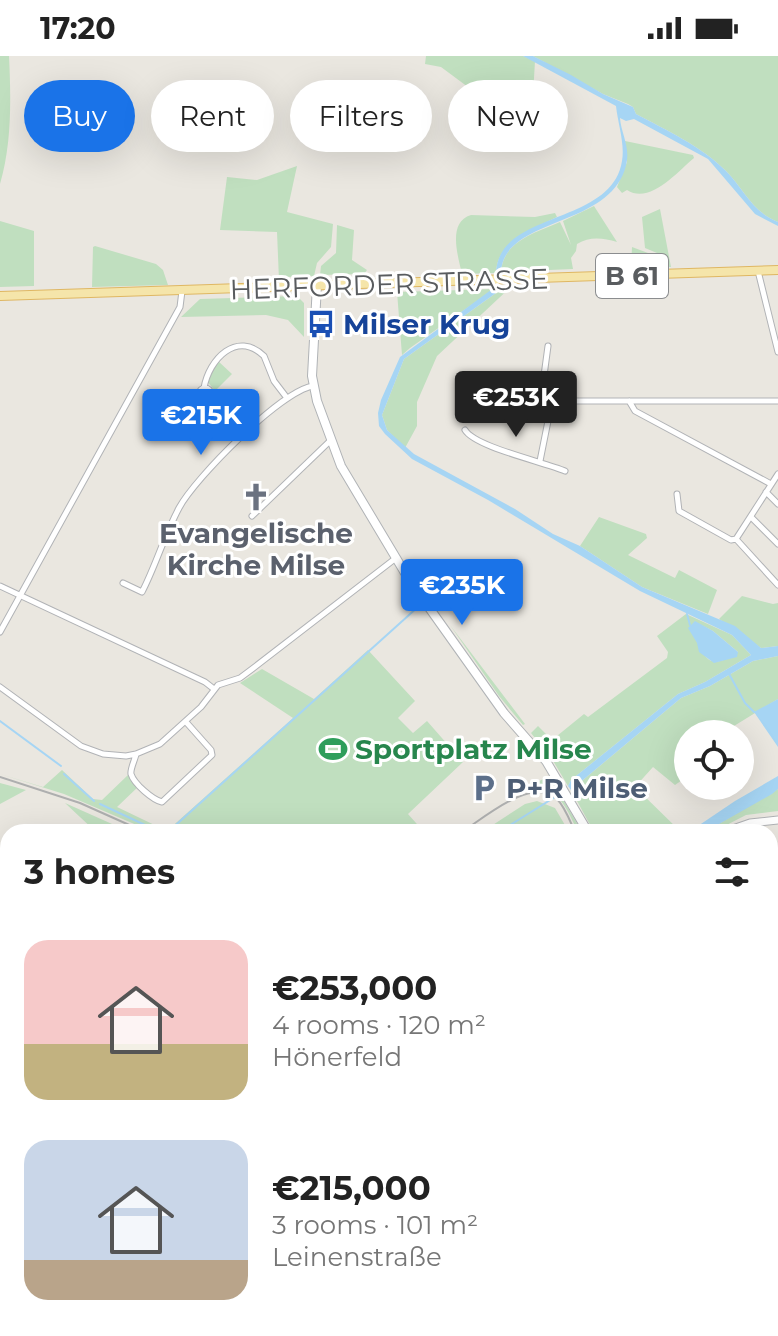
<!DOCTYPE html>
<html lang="en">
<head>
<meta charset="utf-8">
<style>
	:root { --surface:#fff; --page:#f2f2f2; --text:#222; --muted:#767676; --accent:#1a73e8 }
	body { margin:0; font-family:Montserrat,sans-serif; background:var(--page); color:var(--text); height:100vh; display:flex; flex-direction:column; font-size:30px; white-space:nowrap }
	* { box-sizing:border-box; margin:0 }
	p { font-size:26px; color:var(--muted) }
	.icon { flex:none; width:44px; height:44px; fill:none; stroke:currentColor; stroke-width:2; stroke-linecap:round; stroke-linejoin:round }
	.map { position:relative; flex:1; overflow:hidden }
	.sheet { position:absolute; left:0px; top:768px; width:778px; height:512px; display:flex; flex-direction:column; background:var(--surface); border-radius:24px 24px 0 0; box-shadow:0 8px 32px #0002 }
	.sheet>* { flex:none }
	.top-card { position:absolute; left:24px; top:24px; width:730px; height:72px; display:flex; gap:16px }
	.controls { position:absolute; left:674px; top:664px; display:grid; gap:16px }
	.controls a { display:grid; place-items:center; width:80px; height:80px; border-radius:50%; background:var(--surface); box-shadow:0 8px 32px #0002; font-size:40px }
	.price { position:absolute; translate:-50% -68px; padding:0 18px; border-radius:8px; background:var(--accent); color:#fff; font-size:26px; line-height:52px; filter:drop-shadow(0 2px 4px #0008) }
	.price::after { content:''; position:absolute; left:50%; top:48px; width:24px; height:18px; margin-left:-12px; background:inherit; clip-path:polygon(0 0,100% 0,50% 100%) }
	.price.active { background:#222; color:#fff }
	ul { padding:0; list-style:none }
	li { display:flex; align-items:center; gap:24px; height:200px; padding:0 24px }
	li span { display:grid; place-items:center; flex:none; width:224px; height:160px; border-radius:24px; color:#555 }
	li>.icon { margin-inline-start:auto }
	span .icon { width:96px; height:96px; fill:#fffc; stroke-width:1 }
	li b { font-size:34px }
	h2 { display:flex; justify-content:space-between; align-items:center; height:96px; padding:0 24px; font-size:34px }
	.tag { padding:0 28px; border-radius:36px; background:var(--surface); box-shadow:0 8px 32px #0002; font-size:28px; line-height:72px }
	.tag.active { background:var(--accent); color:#fff }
	.status { display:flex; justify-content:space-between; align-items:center; height:56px; padding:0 40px; background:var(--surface); direction:ltr }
	.status svg { height:22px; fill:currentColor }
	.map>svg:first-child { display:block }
	.green { fill:#c0dfbf; fill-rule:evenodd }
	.water { fill:#a6d5f4 }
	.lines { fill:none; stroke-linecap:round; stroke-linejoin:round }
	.stream { stroke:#a6d5f4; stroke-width:2 }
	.minor-casing { stroke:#b1b3b6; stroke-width:7 }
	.tertiary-casing { stroke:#b1b3b6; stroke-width:9 }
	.secondary-casing { stroke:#b0b3b6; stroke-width:10 }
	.primary-casing { stroke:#dfb763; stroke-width:10 }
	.minor { stroke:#fff; stroke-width:5 }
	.tertiary { stroke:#fff; stroke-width:7 }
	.secondary { stroke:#fff; stroke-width:8 }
	.primary { stroke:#f5e5aa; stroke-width:8 }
	.tram { stroke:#aeafaf; stroke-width:2 }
	.labels { text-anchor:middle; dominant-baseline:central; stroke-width:6; stroke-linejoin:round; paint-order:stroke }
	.shield { fill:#fff; stroke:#8b8d8f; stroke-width:2 }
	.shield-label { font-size:26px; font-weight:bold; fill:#595c5f }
	.street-label { font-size:28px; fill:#595c5f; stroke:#fff }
	.transit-label { font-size:28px; font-weight:bold; fill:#164399; stroke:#fff; text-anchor:start }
	.worship-label { font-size:28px; font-weight:bold; fill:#5b616d; stroke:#fff }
	.leisure-label { font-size:28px; font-weight:bold; fill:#27864d; stroke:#fff; text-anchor:start }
	.service-label { font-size:28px; font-weight:bold; fill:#4e5e75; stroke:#fff; text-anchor:start }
</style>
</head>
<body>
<div class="status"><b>17:20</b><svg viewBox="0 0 49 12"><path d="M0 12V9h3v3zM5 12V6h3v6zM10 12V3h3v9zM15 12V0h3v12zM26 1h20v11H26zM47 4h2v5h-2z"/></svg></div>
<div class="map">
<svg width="778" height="1280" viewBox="0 0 778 1280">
	<rect width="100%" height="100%" fill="#eae7e0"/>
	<path class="green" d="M0,0H9C11,41 12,88 0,128Z
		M426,0H523L535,5L533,39L472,34L441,11L425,8Z
		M533,0H778V166C752,156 744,133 726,115C701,90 666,74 636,58L633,51L628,48L603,38Z
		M625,85L693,99L694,102C677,116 650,149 627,134L622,137L617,131L627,106Z
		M297,110L287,156L333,168L331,191L317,207L314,220L289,221L279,224L277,176L220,174L227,121L257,124Z
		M594,150L617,186C603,182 590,180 577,188L576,195L571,202L573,213L501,216C503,185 535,177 560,166L571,189L563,165Z
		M660,153L671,211H668L657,197L645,192L642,161Z
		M555,157L557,161C532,173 497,185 496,217L462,218C458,200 447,166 471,159L535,161Z
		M0,165L34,175V230L0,231Z
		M337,169L354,174L352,204L367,214L364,218L320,219L321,210L336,197Z
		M95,190L156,208L163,214L168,229L92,231L93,191Z
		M632,191L656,200L664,211L631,212Z
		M512,230L437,300L417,346V370L405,392L387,374L382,359L404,303L496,237L500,231Z
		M494,233L410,292L402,299L397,236Z
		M297,240L304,247V281L288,264L266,259L181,261L200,243Z
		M218,305L232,318L215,335L207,325Z
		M599,461L646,478L647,482L628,499L675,522L679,514L717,534L708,558L642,531L580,490Z
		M742,540L773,548L778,547V590L761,592L719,563Z
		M686,558L732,579L751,599L705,626L678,638L571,724L568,730L552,703L531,677L538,670L552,684L584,658L588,661L667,602L668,596L657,580ZM701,569L713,575L738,596C709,615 706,604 693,578Z
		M450,569L525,668L523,669L499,640Z
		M368,594L415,645L398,662L413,677L427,665L463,706L408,758L424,776H153L64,738L0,718L43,731L62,714L93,743L102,744L128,719L139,730L117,751L167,775L293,662L240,627L262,613L314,643Z
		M778,600V643L721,678H688V720L675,729L653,711L635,731L681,776H594L571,734L681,642L710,630L753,605Z
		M545,722L553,726L582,776H578C567,754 560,732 533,732L532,729Z
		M0,727L26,734L0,748Z
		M778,733V755L746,759L713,776H705Z
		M537,745L555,752L569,776H482L525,748Z
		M65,747L130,776H96Z
		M8,932V1040L0,1042V934Z
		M8,1042V1156L0,1161V1044Z
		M770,1089L778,1103V1139L770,1128Z
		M0,1205L8,1210V1272H19L1,1280Z
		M321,1272H368L359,1280H326Z"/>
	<path class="water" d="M523,0H533L571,19L603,38L633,51L636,58C666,74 701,90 726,115C744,133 752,156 778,166V170L755,158L708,103L634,63L626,65L620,62C621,76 629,89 627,104C617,173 504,159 501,216L496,217C498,154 612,170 622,105C625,88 618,68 616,50Z
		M495,231H500L496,237L404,303L382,359L387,374L414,398L515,453L553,478L580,490L642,531L735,570L761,592L778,590V600L753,605L710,630L681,642L571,734L568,730L571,724L678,638L705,626L751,599L732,579L640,535L488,444L412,403L385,378L379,370L378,357L381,344L400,301Z
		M695,565L713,575L738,596L737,601L714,607L699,596L697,587L688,572Z
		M778,643V691L754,656Z
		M778,720V733L772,738L705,776H689L735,745Z"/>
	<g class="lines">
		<path class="stream" d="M687,558L690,569
			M728,616L745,647L754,656
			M0,665L61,710
			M64,718L94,745
			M100,748L160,776
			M168,776L419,550
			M499,776L563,736
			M770,1096L778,1111
			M515,1272L522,1280
			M271,1280L272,1272"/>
		<defs>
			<path id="minor" d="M758,215L778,296
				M204,332C209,303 237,274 264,300L274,325L287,342
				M199 338a6 6 0 1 1 12 0a6 6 0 1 1-12 0Z
				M552,345H778
				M629,345L635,355L771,428
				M465,374C475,391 544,406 565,415
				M540,405L552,345L543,327L548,290
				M766,436L778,448
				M677,438L679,455L731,484L736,483L778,529
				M252,460L331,384
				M751,461L778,488
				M736,483L778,418
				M123,527L142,536C156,509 164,480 179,452C195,422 281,335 313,330
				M0,530L205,626L214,633
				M0,576L180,251L182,235
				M0,631L81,690L103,698L126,700L136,698L160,688L201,651L218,629L240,622L256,610L396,502
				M136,698C135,704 130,713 131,718C134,728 153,744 162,746L212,699L211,694L186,666
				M0,846L8,854
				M770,869L778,880
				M48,1272L54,1280
				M7,1280L25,1272"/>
			<path id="tertiary" d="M724,776L750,767L778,764"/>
			<path id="secondary" d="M317,229L312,320L317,345L341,410L408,522L504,657L546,705L588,776
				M680,1272L688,1280"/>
			<path id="primary" d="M0,240L778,214"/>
		</defs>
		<use href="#minor" class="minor-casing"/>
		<use href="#tertiary" class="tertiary-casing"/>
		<use href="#secondary" class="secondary-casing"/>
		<use href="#primary" class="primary-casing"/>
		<use href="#minor" class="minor"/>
		<use href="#tertiary" class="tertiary"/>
		<use href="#secondary" class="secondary"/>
		<use href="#primary" class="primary"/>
		<path class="tram" d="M0,721L80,747L145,776
			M462,776C484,762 533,719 557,743C565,751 570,765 575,776
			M770,1131L778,1142"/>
	</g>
	<defs>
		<symbol id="bus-bare" viewBox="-9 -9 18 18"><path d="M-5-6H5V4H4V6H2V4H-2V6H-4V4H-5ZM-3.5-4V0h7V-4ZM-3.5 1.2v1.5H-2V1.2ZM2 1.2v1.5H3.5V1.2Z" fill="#1a4fb4" stroke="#fff" stroke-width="2.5" paint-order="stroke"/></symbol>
		<symbol id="church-bare" viewBox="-9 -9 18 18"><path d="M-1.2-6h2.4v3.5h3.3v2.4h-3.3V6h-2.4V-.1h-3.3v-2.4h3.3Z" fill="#6b7280" stroke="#fff" stroke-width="2.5" paint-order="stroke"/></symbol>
		<symbol id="stadium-bare" viewBox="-9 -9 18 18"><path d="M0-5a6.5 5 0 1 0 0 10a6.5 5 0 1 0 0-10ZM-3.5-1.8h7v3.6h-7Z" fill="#2e9e5b" stroke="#fff" stroke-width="2.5" paint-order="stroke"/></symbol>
		<symbol id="parking-bare" viewBox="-9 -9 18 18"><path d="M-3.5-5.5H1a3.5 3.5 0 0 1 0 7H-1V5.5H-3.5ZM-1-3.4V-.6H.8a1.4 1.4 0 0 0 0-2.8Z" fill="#5c6f8a" stroke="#fff" stroke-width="2.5" paint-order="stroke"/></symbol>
	</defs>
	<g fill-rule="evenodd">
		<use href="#bus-bare" x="301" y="248" width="40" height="40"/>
		<use href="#church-bare" x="236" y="421" width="40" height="40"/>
		<use href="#stadium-bare" x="313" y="673" width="40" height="40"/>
		<use href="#parking-bare" x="464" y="712" width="40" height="40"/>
	</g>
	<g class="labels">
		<rect class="shield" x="596" y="198" width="72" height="44" rx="6"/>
		<g class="shield-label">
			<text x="632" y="220">B 61</text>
		</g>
		<g class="street-label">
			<text transform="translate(389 228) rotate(-2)">HERFORDER STRASSE</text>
		</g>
		<g class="transit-label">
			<text x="343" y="268">Milser Krug</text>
		</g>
		<g class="worship-label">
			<text x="256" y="477">Evangelische<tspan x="256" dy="32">Kirche Milse</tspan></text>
		</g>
		<g class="leisure-label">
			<text x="355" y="693">Sportplatz Milse</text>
		</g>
		<g class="service-label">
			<text x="506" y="732">P+R Milse</text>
		</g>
	</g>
</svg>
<div class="controls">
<a><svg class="icon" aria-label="locate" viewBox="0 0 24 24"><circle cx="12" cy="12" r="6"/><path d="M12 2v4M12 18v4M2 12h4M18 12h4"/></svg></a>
</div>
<b class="price active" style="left:516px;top:383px">€253K</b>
<b class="price" style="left:201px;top:401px">€215K</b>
<b class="price" style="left:462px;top:571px">€235K</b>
<div class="top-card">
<a class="tag active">Buy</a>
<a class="tag">Rent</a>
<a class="tag">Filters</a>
<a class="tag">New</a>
</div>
<section class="sheet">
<h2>3 homes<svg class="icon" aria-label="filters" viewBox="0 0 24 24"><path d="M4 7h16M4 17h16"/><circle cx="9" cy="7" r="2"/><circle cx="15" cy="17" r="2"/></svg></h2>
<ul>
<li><span style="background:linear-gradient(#f6c9c9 65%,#c2b280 0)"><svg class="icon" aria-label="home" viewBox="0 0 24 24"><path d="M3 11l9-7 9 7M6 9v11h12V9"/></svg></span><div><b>€253,000</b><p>4 rooms · 120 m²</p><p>Hönerfeld</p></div></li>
<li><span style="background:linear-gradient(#c9d6e8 75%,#b9a48a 0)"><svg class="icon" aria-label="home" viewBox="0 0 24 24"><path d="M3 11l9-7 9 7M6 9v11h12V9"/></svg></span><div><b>€215,000</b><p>3 rooms · 101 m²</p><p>Leinenstraße</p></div></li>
</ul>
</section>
</div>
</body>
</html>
